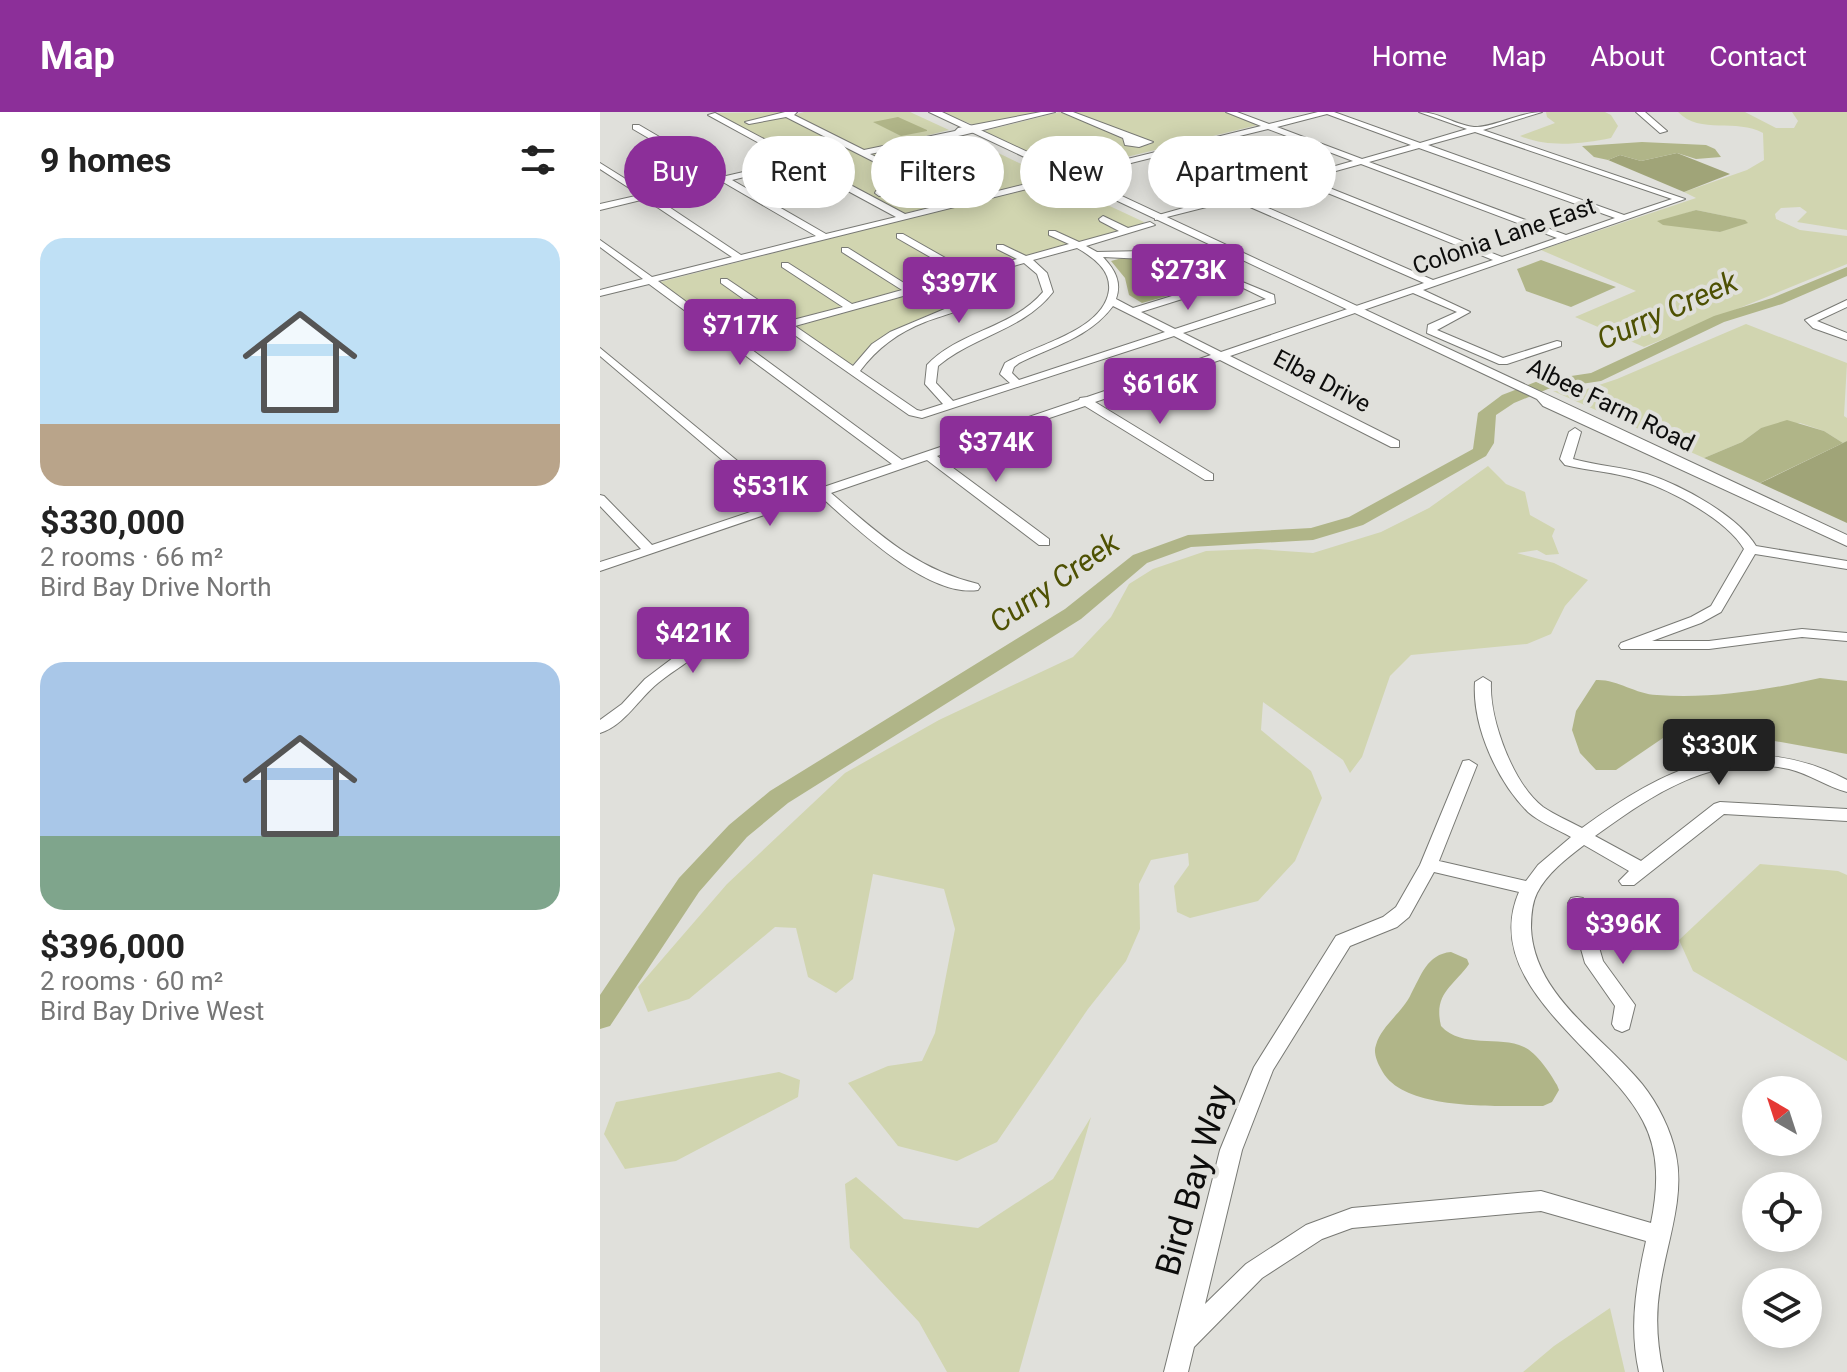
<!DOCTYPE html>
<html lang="en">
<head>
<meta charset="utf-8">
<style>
	:root { --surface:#fff; --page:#f2f2f2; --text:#222; --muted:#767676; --accent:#8c2f99 }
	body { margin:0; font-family:Roboto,sans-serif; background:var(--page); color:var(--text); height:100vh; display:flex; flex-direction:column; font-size:30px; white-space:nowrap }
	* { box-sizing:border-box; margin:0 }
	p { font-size:26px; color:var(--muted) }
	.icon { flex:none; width:44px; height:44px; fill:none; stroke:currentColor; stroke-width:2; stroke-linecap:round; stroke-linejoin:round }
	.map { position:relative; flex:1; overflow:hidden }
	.sheet { display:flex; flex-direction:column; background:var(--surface); width:600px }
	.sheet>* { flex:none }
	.top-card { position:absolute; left:24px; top:24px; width:760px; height:72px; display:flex; gap:16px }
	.needle { width:52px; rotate:321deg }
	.controls { position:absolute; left:1142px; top:964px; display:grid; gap:16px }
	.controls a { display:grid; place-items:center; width:80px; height:80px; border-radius:50%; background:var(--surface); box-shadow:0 4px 20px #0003; font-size:40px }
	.price { position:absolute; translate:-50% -68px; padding:0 18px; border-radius:8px; background:var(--accent); color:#fff; font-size:26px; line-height:52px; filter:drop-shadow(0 2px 4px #0008) }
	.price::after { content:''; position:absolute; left:50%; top:48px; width:24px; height:18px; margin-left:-12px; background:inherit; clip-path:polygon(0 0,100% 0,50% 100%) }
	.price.on { background:#222; color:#fff }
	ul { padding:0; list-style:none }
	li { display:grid; align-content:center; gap:16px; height:424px; padding:0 40px }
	li span { display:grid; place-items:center; height:248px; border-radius:24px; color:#555 }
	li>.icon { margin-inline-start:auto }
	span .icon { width:144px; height:144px; fill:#fffc; stroke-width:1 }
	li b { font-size:34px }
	h2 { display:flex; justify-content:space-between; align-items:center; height:96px; padding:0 40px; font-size:34px }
	.chip { padding:0 28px; border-radius:36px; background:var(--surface); box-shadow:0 4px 20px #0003; font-size:28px; line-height:72px }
	.chip.on { background:var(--accent); color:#fff }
	header { display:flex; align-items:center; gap:48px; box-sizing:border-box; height:112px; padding:0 40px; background:var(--accent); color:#fff }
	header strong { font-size:38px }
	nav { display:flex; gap:44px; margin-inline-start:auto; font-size:28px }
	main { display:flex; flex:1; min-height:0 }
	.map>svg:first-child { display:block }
	.green { fill:#d1d5b0; fill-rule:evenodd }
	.forest { fill:#a0a478 }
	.water { fill:#b0b588 }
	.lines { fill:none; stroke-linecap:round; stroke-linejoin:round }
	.river { fill:#b0b588; fill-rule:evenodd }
	.minor-casing { stroke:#787974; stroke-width:2 }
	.major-casing { stroke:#787974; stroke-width:2 }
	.minor { fill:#fff; fill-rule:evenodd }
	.major { fill:#fff; fill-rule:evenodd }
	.labels { text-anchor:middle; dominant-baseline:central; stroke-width:8; stroke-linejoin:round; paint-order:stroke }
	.far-street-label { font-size:24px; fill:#0d0d0c; stroke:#e0e0db }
	.water-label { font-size:30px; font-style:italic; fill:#4e5103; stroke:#e0e0db }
	.near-street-label { font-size:34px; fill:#0d0d0c; stroke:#e0e0db }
</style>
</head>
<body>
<header>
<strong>Map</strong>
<nav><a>Home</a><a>Map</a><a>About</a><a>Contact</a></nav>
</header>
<main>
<section class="sheet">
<h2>9 homes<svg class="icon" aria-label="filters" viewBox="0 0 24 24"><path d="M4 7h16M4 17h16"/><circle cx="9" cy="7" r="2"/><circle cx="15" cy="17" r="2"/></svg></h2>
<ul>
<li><span style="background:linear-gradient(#bfe0f5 75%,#b9a48a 0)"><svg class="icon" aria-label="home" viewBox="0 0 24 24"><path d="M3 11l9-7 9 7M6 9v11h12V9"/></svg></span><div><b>$330,000</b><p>2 rooms · 66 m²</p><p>Bird Bay Drive North</p></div></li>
<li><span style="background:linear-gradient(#a9c7e8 70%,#7fa58c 0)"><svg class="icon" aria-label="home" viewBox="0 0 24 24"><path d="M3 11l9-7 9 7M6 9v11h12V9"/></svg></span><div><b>$396,000</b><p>2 rooms · 60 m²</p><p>Bird Bay Drive West</p></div></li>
</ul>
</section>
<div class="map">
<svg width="1247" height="1260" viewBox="0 0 1247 1260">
	<rect width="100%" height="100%" fill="#e0e0db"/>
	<path class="green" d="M191,0L148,9L185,5L262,43L363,24L450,66L302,102L113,1Z
		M204,0H310L349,18L265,39L194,3Z
		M339,0H444L374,13Z
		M460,0L522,25L525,32L549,33L553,29L534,25L471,0H625L658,13L473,58L462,56L384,19Z
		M946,0H1005L1011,3L1018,14L1011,26C982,32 948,36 920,24L955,11L947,5Z
		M1078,0H1145L1176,16H1194L1198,9L1192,0H1247V118L1197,110L1207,100L1200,95L1181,96L1175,102L1176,107L1200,118L1247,124V152L1044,235L975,205L1036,179L941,138L1096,86L1084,80L1147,58L1164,48L1163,21C1137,6 1100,23 1078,0ZM1096,98L1144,108L1120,120L1058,110Z
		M456,69L544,110L543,112L141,224L131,223L60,170Z
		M364,166L376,175C371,194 345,197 328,203C298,214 277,231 253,252H248L195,215Z
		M1146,212L1247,251L1244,304L1247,306V329L1243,331L1224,319L1200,311L1161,316L1142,330L1104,346L953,279L978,280L1017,267Z
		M888,354L906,372L925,380L930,403L955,417L952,424L959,442L946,443L937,438L917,441L954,451L988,468L965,494L951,522L927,532L811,543L790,564L762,645L750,661L743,648L663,590L661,618L711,659L722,686L695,749L658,789L590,806L577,800L574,774L589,753L588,741L551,748L539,772L540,817L526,849L488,897L397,1030L357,1049L298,1034L248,971L288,954L322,949L335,921L355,817L344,777L273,762L253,867L236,881L208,865L196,816L175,815L89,887L48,900L38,875L127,772L245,661L339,608L473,545L511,505L529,472L553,457L606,439L657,437L713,441L781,420L829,396Z
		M1160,752L1238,759L1247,763V949L1093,859L1079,828Z
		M179,960L200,968L198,985L76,1049L25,1057L4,1022L16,990Z
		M491,1005L419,1260H347L319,1210L250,1136L245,1072L256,1065L304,1107L378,1116L453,1067Z
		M1010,1196L1025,1260H923L954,1234Z"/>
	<path class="forest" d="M1077,41L1130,62L1084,80L1008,48L1020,43L1041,49Z
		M1247,329V411L1160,371L1171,366Z"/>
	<path class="water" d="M298,5L327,18V19L301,24L273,10Z
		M1042,30L1106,33L1115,37L1121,45L1096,47L1077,41L1041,49L1020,43L1008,48L994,45L982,34Z
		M1096,98L1145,108L1148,111L1120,120L1063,113L1057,109Z
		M522,146C550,146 603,144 621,169L542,191L529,183L525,166L511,149Z
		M941,148L1016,175L971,195L926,179L917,157Z
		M1187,308L1224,319L1243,331L1160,371L1104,346L1142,330L1161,316Z
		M1220,566L1247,569V642L1103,616L1063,626L1016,658H996L980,641L972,618L976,599L996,568C1017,567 1035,582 1057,583C1110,587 1168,578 1220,566Z
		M851,840L867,847L869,852C854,874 833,881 841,914C862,937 899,923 924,935C937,941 950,961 957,973L959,978L952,990L943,994C902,993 802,1001 781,957C777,950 773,940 776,933C781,914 803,900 811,882C821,864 827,842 851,840Z"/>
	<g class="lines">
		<path class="river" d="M1247,155V164L1182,192L1124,210L1001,269L948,277L914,291L896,303L894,331L886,344L763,413L713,428L591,435L547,451L481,507L188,691L147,725L99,780L10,914L0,917V883L79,766L129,713L170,679L465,497L533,443L588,423L711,416L749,405L873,337L878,301L902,283L938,269L991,261L1114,204L1172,186Z"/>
		<defs>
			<path id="minor" d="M185,0H197L194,3L264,38L355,19L358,16L441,0H455L363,23L270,42L323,68L361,59L368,50L378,48L393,53L367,63L279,84L275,81L276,79L314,70L186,5L149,12L145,10Z
				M462,0H473L553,30L539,35L525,33L523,26Z
				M626,0H637L669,12L718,0H734L820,31L867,17L819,0C839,0 855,13 874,15C892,16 920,0 942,0L883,18L1085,87L823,178L870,200L837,218L903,246L957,229L961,230V234L907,252H899L827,221L828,213L857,200L813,181L630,244L799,329V335H791L620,248L495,290L613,362V368H605L485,294L337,344L449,427V433H439L327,348L231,381C278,421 315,457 378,472L380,475L378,478C328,486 255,415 220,384L0,459V450L41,437L0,394V383L4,384L52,433L174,392L0,244V236L185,388L292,352L49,172L0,184V178L43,167L0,135V128L52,165L132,145L45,87L0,98V92L40,83L0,57V51L48,81L117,66L33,17V13H39L126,64L192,49L108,3L115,1L305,102L661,14ZM727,2L811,33L762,47L677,15ZM668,17L753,49L700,64L615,30ZM875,20L1072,87L1024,103L828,33ZM607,32L691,66L635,82L605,71V75L626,84L555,104V108L634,88L824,171L621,240L583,221L675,191L674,183L589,148L545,139L497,140L486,134L555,113L550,110L528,116L503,104L499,107L500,109L519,119L479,130L455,119H449V123L469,132L426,144L403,133H397V137L417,147L370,160L303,122H297V126L360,162L312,176L248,136H242V140L302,178L252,192L188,151H182V155L243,195L189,209L127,167H121V171L179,212L134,225L58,169ZM819,36L1015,106L966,123L769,50ZM198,52L296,105L226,122L132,68ZM761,52L957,126L902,145L707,67ZM698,69L893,148L833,168L643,85ZM123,70L216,124L141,143L54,85ZM477,136C493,145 511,158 509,178C504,219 434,233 405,251L400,262L410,271L353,289L336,271L338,254C373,224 424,218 453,180L447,161L433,148ZM503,145L566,148L624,168L533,196L516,187C522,170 515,158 503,145ZM424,151L437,162L443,180C413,216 359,219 327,253L325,272L343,292L321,299L317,298L260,259C277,236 299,220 325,210C348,201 370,199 386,179L384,171L377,164ZM368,166L374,172L376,179L366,188L290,220L272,232L253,254L195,214ZM633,171L666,187L575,217L541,200ZM513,194L565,220L419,268L412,261L414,255L419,251C453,234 489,226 513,194ZM186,217L309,303L322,306L574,224L611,243L487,285L480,286L479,288L302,348L140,229Z
				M1036,0H1045L1067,19L1060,21Z
				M1247,188V195L1217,209L1247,221V228L1213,216L1205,208Z
				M975,316L981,320L973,347C998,354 1023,355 1047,362C1081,373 1137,403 1156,434L1247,449V457L1155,442L1121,500L1101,511L1052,529H1109L1202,517L1247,521V529L1202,525L1109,537H1021L1019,534L1021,531L1091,505L1111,494L1144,437C1127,408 1071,378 1039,368C1015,360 989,359 965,353L960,347L969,320Z
				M74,499L102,517L109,531C95,547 75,557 58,571C39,586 25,613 0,621V608L22,592L45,567L94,530L91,522L67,503Z
				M883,565L891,570C889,607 913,672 943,695C955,703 969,709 982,716C1066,655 1146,615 1247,668V680C1227,675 1210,662 1189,657C1114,640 1053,682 995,724L1041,749L1114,692L1120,690L1247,697V709L1124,702L1034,773H1022L1019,769L1029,759L984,733C967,746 947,761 937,781C932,791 931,804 931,816C934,884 1003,924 1042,972C1058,992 1071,1018 1076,1043C1085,1087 1066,1132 1060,1175C1055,1204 1057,1232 1063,1260H1039C1029,1215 1036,1174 1046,1129L941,1099L752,1116L722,1127L662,1166L594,1235L588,1260H564L620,1038L654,955L736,824L783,805L796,795L820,753L863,649L869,648L877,653L839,749L926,769L938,753L971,725C957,717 939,710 928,700C897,669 872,614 875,570ZM834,760L919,780C879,873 1007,939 1043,1009C1060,1041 1058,1077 1051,1111L941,1079L752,1096L706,1113L646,1152L605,1192L642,1038L673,958L750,834L797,815L809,805Z
				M977,785L983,786L986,791L1003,849L1035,893L1029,917L1022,920L1015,917L1012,912L1015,894L985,851L968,791L971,786Z"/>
			<path id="major" d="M329,0H342L1247,423V434L943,294L937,287Z"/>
		</defs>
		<use href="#minor" class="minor-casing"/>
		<use href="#major" class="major-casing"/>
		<use href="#minor" class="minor"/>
		<use href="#major" class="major"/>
	</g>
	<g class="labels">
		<g class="far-street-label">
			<text transform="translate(904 124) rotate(-19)">Colonia Lane East</text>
			<text transform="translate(722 269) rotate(28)">Elba Drive</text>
			<text transform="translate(1011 293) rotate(26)">Albee Farm Road</text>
		</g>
		<g class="water-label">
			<text transform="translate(1067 198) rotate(-24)">Curry Creek</text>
			<text transform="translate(454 470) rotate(-35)">Curry Creek</text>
		</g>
		<g class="near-street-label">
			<text transform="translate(593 1068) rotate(-74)">Bird Bay Way</text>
		</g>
	</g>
</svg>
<div class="controls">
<a><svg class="needle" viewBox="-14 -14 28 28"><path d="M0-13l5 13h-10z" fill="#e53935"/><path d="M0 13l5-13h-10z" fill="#767676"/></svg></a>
<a><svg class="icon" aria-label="locate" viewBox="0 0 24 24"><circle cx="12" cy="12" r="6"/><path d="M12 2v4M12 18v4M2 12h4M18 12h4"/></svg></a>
<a><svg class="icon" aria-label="layers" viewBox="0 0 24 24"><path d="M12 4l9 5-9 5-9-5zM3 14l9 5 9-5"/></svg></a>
</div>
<b class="price" style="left:588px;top:200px">$273K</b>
<b class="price" style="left:359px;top:213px">$397K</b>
<b class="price" style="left:140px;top:255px">$717K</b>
<b class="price" style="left:560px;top:314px">$616K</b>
<b class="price" style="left:396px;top:372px">$374K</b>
<b class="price" style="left:170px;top:416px">$531K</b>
<b class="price" style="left:93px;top:563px">$421K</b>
<b class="price on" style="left:1119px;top:675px">$330K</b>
<b class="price" style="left:1023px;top:854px">$396K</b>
<div class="top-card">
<a class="chip on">Buy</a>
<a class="chip">Rent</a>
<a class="chip">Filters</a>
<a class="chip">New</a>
<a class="chip">Apartment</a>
</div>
</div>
</main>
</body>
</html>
